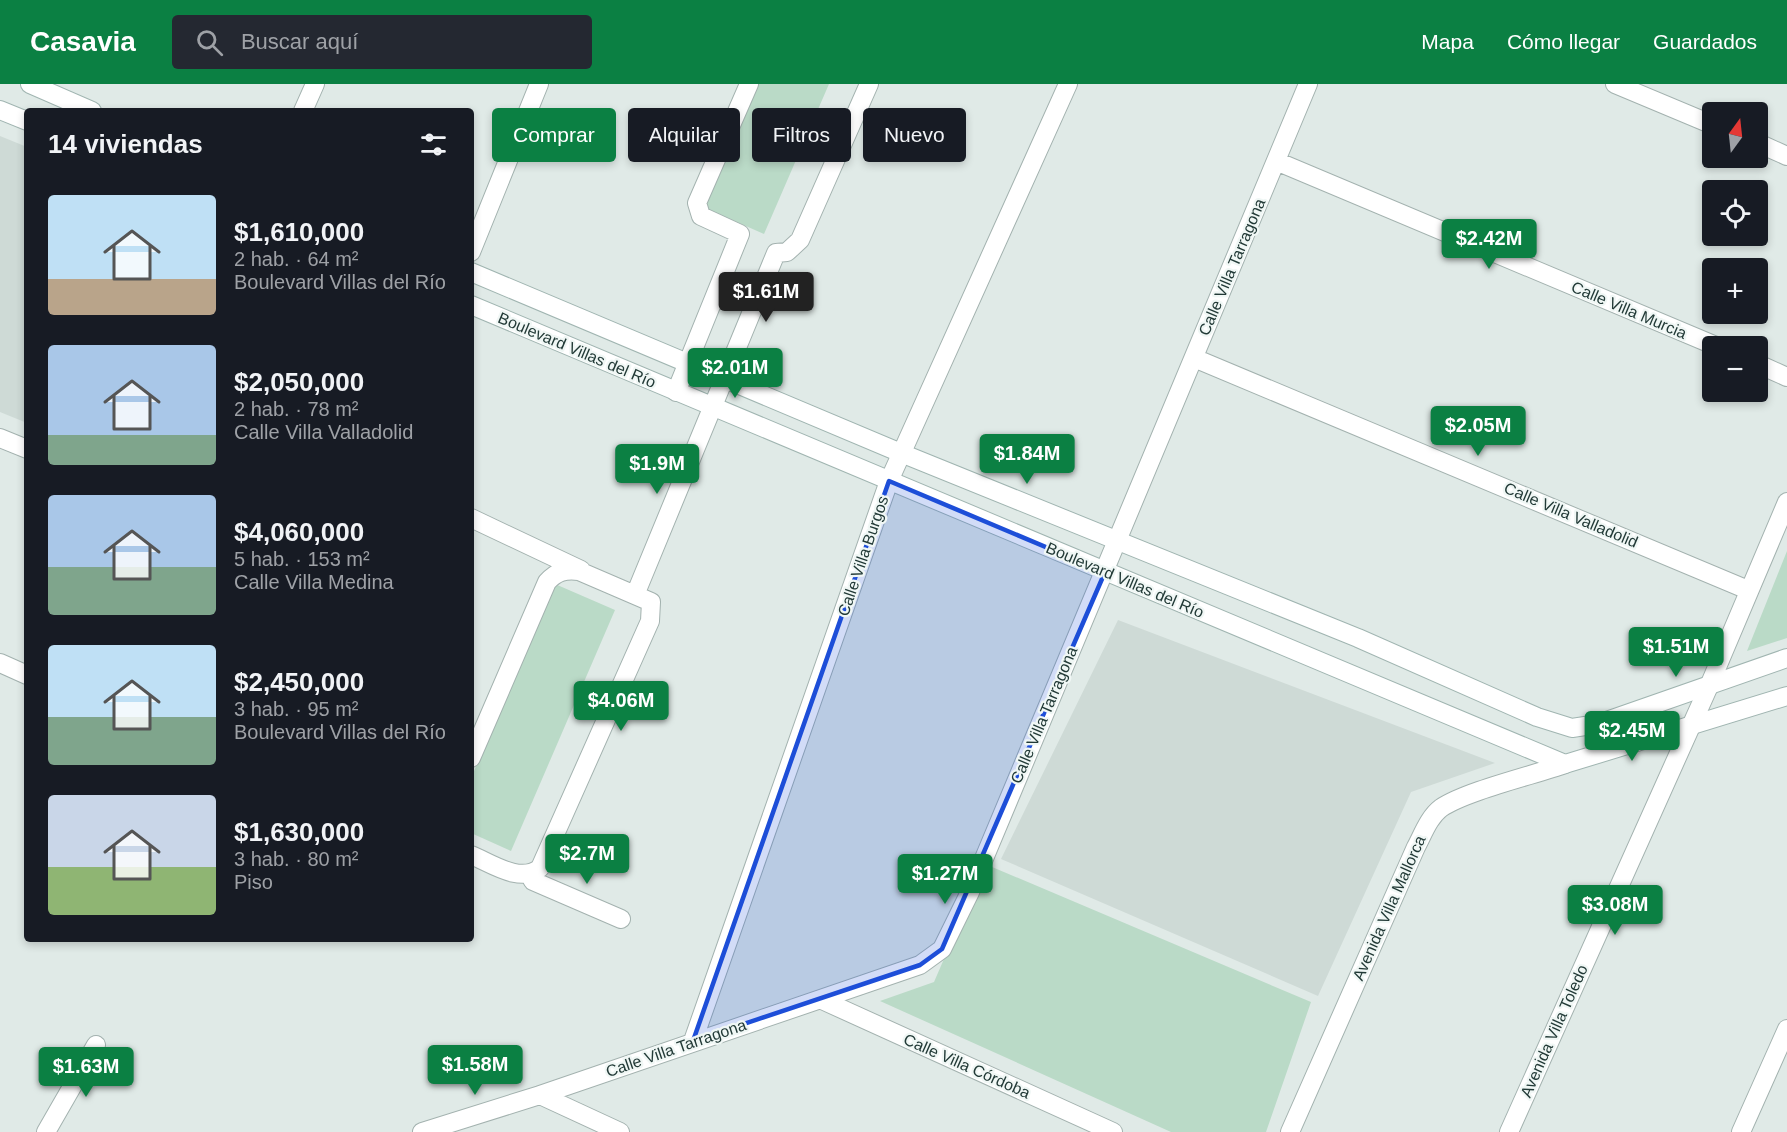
<!DOCTYPE html>
<html lang="es">
<head>
<meta charset="utf-8">
<style>
	:root { --surface:#171b24; --page:#242831; --text:#f1f3f6; --muted:#9ea1a6; --accent:#0b8043 }
	body { margin:0; font-family:Arial,sans-serif; background:var(--page); color:var(--text); height:100vh; display:flex; flex-direction:column; font-size:22px; white-space:nowrap }
	* { box-sizing:border-box; margin:0 }
	p { font-size:20px; color:var(--muted) }
	.icon { flex:none; width:33px; height:33px; fill:none; stroke:currentColor; stroke-width:2; stroke-linecap:round; stroke-linejoin:round }
	.map { position:relative; flex:1; overflow:hidden }
	.sheet { position:absolute; left:24px; top:24px; width:450px; height:834px; display:flex; flex-direction:column; background:var(--surface); border-radius:6px; box-shadow:0 3px 9px #0003 }
	.sheet>* { flex:none }
	.guide { position:absolute; left:492px; top:24px; width:570px; height:54px; display:flex; gap:12px }
	.needle { width:39px; rotate:15deg }
	.buttons { position:absolute; left:1702px; top:18px; display:grid; gap:12px }
	.buttons a { display:grid; place-items:center; width:66px; height:66px; border-radius:6px; background:var(--surface); box-shadow:0 3px 9px #0003; font-size:30px }
	.price { position:absolute; translate:-50% -51px; padding:0 14px; border-radius:6px; background:var(--accent); color:#fff; font-size:20px; line-height:39px; filter:drop-shadow(0 2px 3px #0008) }
	.price::after { content:''; position:absolute; left:50%; top:36px; width:18px; height:14px; margin-left:-9px; background:inherit; clip-path:polygon(0 0,100% 0,50% 100%) }
	.price.current { background:#222; color:#fff }
	ul { padding:0; list-style:none }
	li { display:flex; align-items:center; gap:18px; height:150px; padding:0 24px }
	li span { display:grid; place-items:center; flex:none; width:168px; height:120px; border-radius:6px; color:#555 }
	li>.icon { margin-inline-start:auto }
	span .icon { width:72px; height:72px; fill:#fffc; stroke-width:1 }
	li b { font-size:26px }
	h2 { display:flex; justify-content:space-between; align-items:center; height:72px; padding:0 24px; font-size:26px }
	.chip { padding:0 21px; border-radius:6px; background:var(--surface); box-shadow:0 3px 9px #0003; font-size:21px; line-height:54px }
	.chip.current { background:var(--accent); color:#fff }
	header { display:flex; align-items:center; gap:36px; box-sizing:border-box; height:84px; padding:0 30px; background:var(--accent); color:#fff }
	header strong { font-size:28px }
	nav { display:flex; gap:33px; margin-inline-start:auto; font-size:21px }
	.search { width:420px; height:54px; background:var(--page); display:flex; align-items:center; gap:15px; box-sizing:border-box; padding:0 21px; border-radius:6px; color:var(--muted); font-size:22px }
	.map>svg:first-child { display:block }
	.built { fill:#cedad6 }
	.green { fill:#badac7 }
	.lines { fill:none; stroke-linecap:round; stroke-linejoin:round }
	.street-casing { stroke:#a3b2af; stroke-width:20 }
	.secondary-casing { stroke:#a0b5b1; stroke-width:20 }
	.street { stroke:#fff; stroke-width:18 }
	.secondary { stroke:#fff; stroke-width:18 }
	.marked { fill:#1d4ed8; fill-opacity:0.2; stroke:#1d4ed8; stroke-width:4.5; stroke-linejoin:round }
	.labels { text-anchor:middle; dominant-baseline:central; stroke-width:4.5; stroke-linejoin:round; paint-order:stroke }
	.street-label { font-size:16px; fill:#223a37; stroke:#f0f7f5 }
</style>
</head>
<body>
<header>
<strong>Casavia</strong>
<div class="search"><svg class="icon" aria-label="search" viewBox="0 0 24 24"><circle cx="10" cy="10" r="6"/><path d="M15 15l6 6"/></svg>Buscar aquí</div>
<nav><a>Mapa</a><a>Cómo llegar</a><a>Guardados</a></nav>
</header>
<div class="map">
<svg width="1787" height="1048" viewBox="0 0 1787 1048">
	<rect width="100%" height="100%" fill="#e0eae7"/>
	<path class="built" d="M0,52L27,63V339L0,328Z
		M1118,536L1495,679L1411,708L1318,912L1001,775Z"/>
	<path class="green" d="M751,0H829L764,150L698,121Z
		M1787,467V554L1747,567Z
		M555,500L615,526L511,767L471,749V694Z
		M985,780L1311,918L1266,1048H1171L880,917L934,898Z"/>
	<g class="lines">
		<defs>
			<path id="street" d="M1615,0L1713,41
				M303,27L315,0
				M1758,59L1787,72
				M1276,77L1716,262
				M471,168L539,0
				M1194,274L1748,506
				M1758,280L1787,293
				M676,308L740,150L701,132L697,119L749,0
				M0,354L27,365
				M471,434L581,486
				M635,511L776,169L787,168L800,156L869,0
				M0,579L27,591
				M471,674L547,498C556,488 565,485 579,487L651,518L650,537L540,784C520,800 491,779 471,771
				M529,790L533,797L621,835
				M822,916L1113,1048
				M693,957L889,397L1068,0
				M540,1011L620,1048
				M46,1048L96,961
				M422,1048L540,1011L920,881L942,865L970,808L1308,0
				M1290,1048L1416,763C1423,750 1429,733 1441,724C1466,707 1534,691 1565,680
				M1509,1048L1709,602L1787,418
				M1741,1048L1787,945"/>
			<path id="secondary" d="M30,0L92,27
				M0,26L27,37
				M471,188L901,369L1358,554L1537,633L1572,644L1598,640L1787,574
				M471,221L1565,680L1787,612"/>
		</defs>
		<use href="#street" class="street-casing"/>
		<use href="#secondary" class="secondary-casing"/>
		<use href="#street" class="street"/>
		<use href="#secondary" class="secondary"/>
	</g>
	<path class="marked" d="M889,397L1105,488L942,865L920,881L693,957Z"/>
	<g class="labels">
		<g class="street-label">
			<text transform="translate(1232 183) rotate(-67)">Calle Villa Tarragona</text>
			<text transform="translate(1629 226) rotate(23)">Calle Villa Murcia</text>
			<text transform="translate(577 266) rotate(23)">Boulevard Villas del Río</text>
			<text transform="translate(1571 431) rotate(23)">Calle Villa Valladolid</text>
			<text transform="translate(863 472) rotate(-71)">Calle Villa Burgos</text>
			<text transform="translate(1125 496) rotate(23)">Boulevard Villas del Río</text>
			<text transform="translate(1044 631) rotate(-67)">Calle Villa Tarragona</text>
			<text transform="translate(1389 824) rotate(-66)">Avenida Villa Mallorca</text>
			<text transform="translate(1554 947) rotate(-66)">Avenida Villa Toledo</text>
			<text transform="translate(676 964) rotate(-19)">Calle Villa Tarragona</text>
			<text transform="translate(967 982) rotate(24)">Calle Villa Córdoba</text>
		</g>
	</g>
</svg>
<div class="buttons">
<a><svg class="needle" viewBox="-14 -14 28 28"><path d="M0-13l5 13h-10z" fill="#e53935"/><path d="M0 13l5-13h-10z" fill="#9ea1a6"/></svg></a>
<a><svg class="icon" aria-label="locate" viewBox="0 0 24 24"><circle cx="12" cy="12" r="6"/><path d="M12 2v4M12 18v4M2 12h4M18 12h4"/></svg></a>
<a>+</a>
<a>−</a>
</div>
<b class="price" style="left:1489px;top:186px">$2.42M</b>
<b class="price current" style="left:766px;top:239px">$1.61M</b>
<b class="price" style="left:735px;top:315px">$2.01M</b>
<b class="price" style="left:1478px;top:373px">$2.05M</b>
<b class="price" style="left:1027px;top:401px">$1.84M</b>
<b class="price" style="left:657px;top:411px">$1.9M</b>
<b class="price" style="left:1676px;top:594px">$1.51M</b>
<b class="price" style="left:621px;top:648px">$4.06M</b>
<b class="price" style="left:1632px;top:678px">$2.45M</b>
<b class="price" style="left:587px;top:801px">$2.7M</b>
<b class="price" style="left:945px;top:821px">$1.27M</b>
<b class="price" style="left:1615px;top:852px">$3.08M</b>
<b class="price" style="left:475px;top:1012px">$1.58M</b>
<b class="price" style="left:86px;top:1014px">$1.63M</b>
<div class="guide">
<a class="chip current">Comprar</a>
<a class="chip">Alquilar</a>
<a class="chip">Filtros</a>
<a class="chip">Nuevo</a>
</div>
<section class="sheet">
<h2>14 viviendas<svg class="icon" aria-label="filters" viewBox="0 0 24 24"><path d="M4 7h16M4 17h16"/><circle cx="9" cy="7" r="2"/><circle cx="15" cy="17" r="2"/></svg></h2>
<ul>
<li><span style="background:linear-gradient(#bfe0f5 70%,#b9a48a 0)"><svg class="icon" aria-label="home" viewBox="0 0 24 24"><path d="M3 11l9-7 9 7M6 9v11h12V9"/></svg></span><div><b>$1,610,000</b><p>2 hab. · 64 m²</p><p>Boulevard Villas del Río</p></div></li>
<li><span style="background:linear-gradient(#a9c7e8 75%,#7fa58c 0)"><svg class="icon" aria-label="home" viewBox="0 0 24 24"><path d="M3 11l9-7 9 7M6 9v11h12V9"/></svg></span><div><b>$2,050,000</b><p>2 hab. · 78 m²</p><p>Calle Villa Valladolid</p></div></li>
<li><span style="background:linear-gradient(#a9c7e8 60%,#7fa58c 0)"><svg class="icon" aria-label="home" viewBox="0 0 24 24"><path d="M3 11l9-7 9 7M6 9v11h12V9"/></svg></span><div><b>$4,060,000</b><p>5 hab. · 153 m²</p><p>Calle Villa Medina</p></div></li>
<li><span style="background:linear-gradient(#bfe0f5 60%,#7fa58c 0)"><svg class="icon" aria-label="home" viewBox="0 0 24 24"><path d="M3 11l9-7 9 7M6 9v11h12V9"/></svg></span><div><b>$2,450,000</b><p>3 hab. · 95 m²</p><p>Boulevard Villas del Río</p></div></li>
<li><span style="background:linear-gradient(#c9d6e8 60%,#8fb573 0)"><svg class="icon" aria-label="home" viewBox="0 0 24 24"><path d="M3 11l9-7 9 7M6 9v11h12V9"/></svg></span><div><b>$1,630,000</b><p>3 hab. · 80 m²</p><p>Piso</p></div></li>
</ul>
</section>
</div>
</body>
</html>
